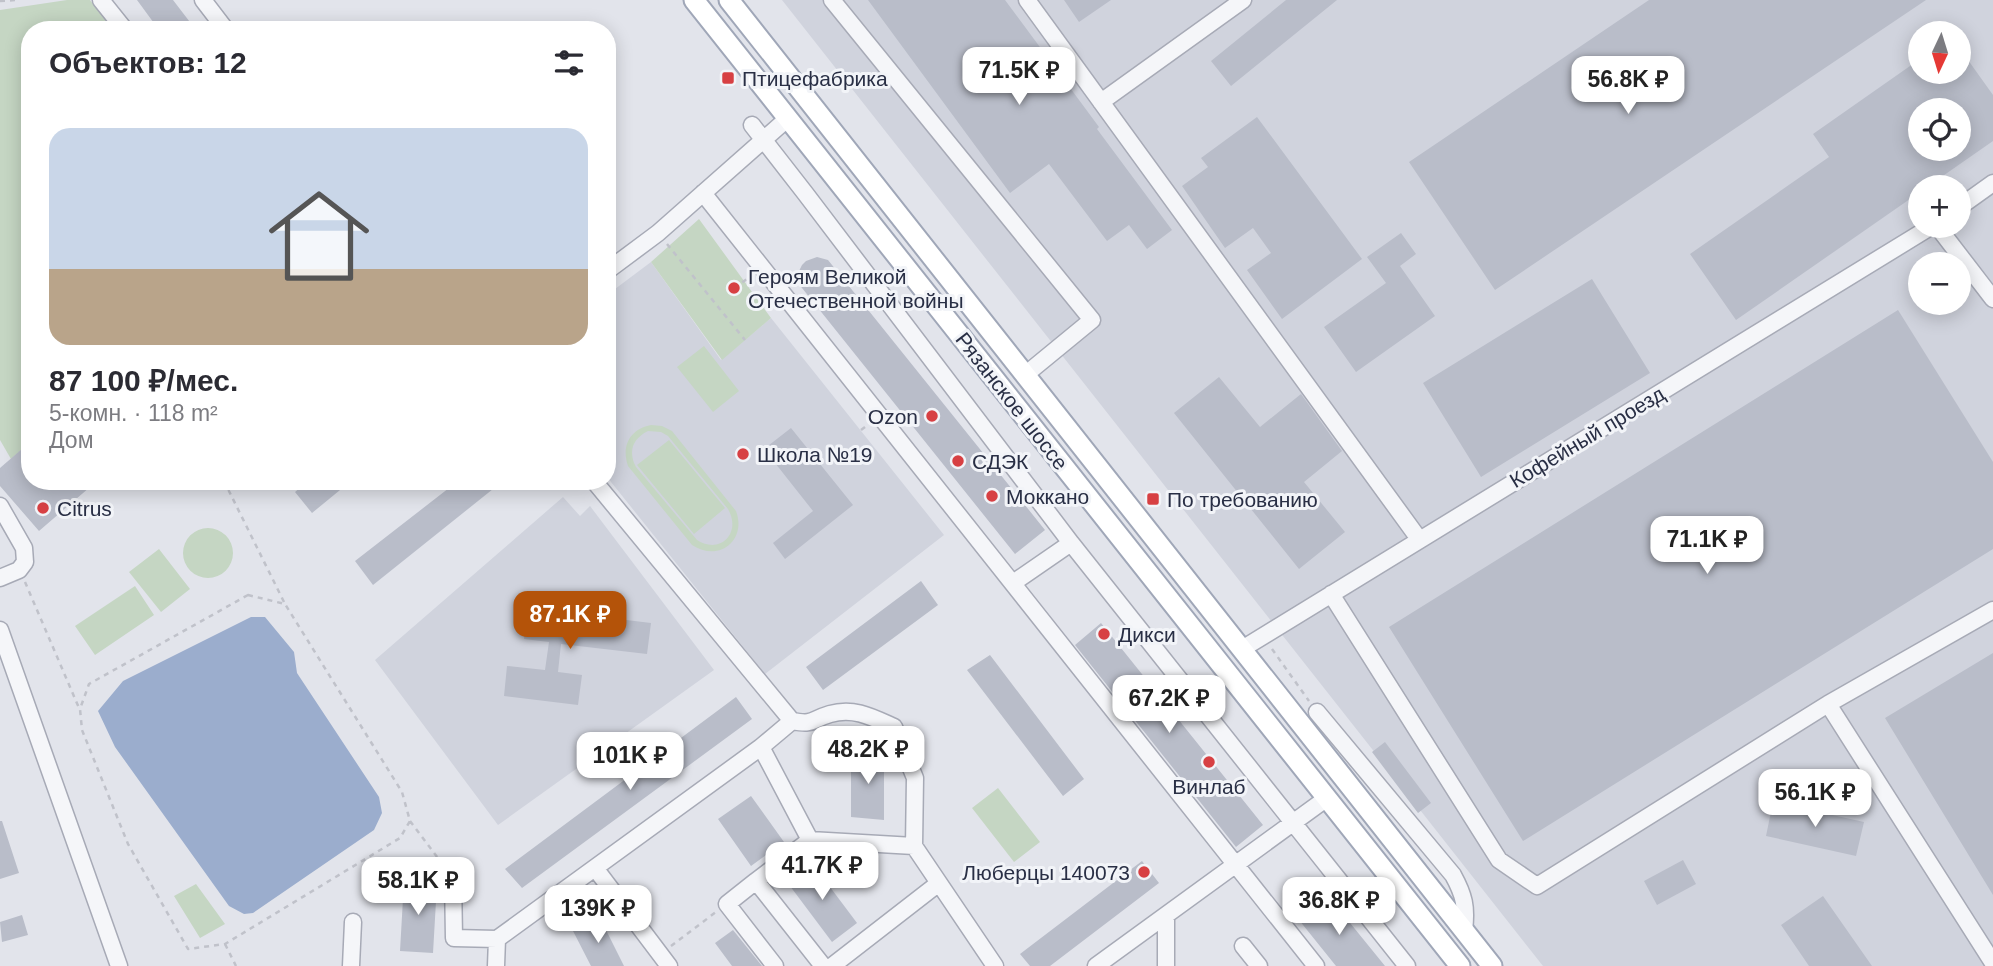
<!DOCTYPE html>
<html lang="ru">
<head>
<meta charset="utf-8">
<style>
	:root { --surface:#fff; --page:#f2f2f3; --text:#2b2b33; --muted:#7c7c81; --accent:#b45309 }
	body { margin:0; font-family:Arial,sans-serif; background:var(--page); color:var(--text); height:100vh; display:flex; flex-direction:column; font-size:26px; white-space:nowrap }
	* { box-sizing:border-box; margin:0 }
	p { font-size:23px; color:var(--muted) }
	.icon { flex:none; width:38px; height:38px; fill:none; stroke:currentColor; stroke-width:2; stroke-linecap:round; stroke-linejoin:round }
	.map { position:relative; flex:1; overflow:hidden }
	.panel { position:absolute; left:21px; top:21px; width:595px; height:469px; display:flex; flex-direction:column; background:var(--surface); border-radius:28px; box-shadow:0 4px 18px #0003 }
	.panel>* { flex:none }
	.needle { width:46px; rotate:184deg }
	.fabs { position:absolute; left:1908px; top:21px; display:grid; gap:14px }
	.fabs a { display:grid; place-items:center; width:63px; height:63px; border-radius:50%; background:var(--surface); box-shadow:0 4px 18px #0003; font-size:35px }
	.price { position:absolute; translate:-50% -60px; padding:0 16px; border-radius:14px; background:#fff; color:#222; font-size:23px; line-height:46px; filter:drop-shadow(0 2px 4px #0008) }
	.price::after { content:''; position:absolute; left:50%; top:42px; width:21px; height:16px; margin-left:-10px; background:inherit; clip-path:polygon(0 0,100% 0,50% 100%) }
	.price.on { background:var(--accent); color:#fff }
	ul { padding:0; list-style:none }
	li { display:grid; align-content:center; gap:14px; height:371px; padding:0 28px }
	li span { display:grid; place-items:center; height:217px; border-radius:21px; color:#555 }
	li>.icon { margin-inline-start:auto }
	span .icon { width:126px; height:126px; fill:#fffc; stroke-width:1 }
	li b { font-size:30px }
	h2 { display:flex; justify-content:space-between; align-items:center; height:84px; padding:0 28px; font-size:30px }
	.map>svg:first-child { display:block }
	.built { fill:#d0d3dd; fill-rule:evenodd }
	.green { fill:#c5d6c3; fill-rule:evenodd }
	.water { fill:#9badcd }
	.building { fill:#b9bdc9; fill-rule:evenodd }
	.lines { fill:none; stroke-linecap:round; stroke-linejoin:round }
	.minor-casing { stroke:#a7aab6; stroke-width:19 }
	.major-casing { stroke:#a0a7b8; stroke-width:23 }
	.path { stroke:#c0c2ca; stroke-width:2.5; stroke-dasharray:5 5; stroke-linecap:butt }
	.minor { stroke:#f5f6f9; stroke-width:16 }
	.major { stroke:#fff; stroke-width:19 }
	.poi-dot { fill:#d74043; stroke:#f2f4f8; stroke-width:2.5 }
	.labels { text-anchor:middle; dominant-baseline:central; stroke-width:6; stroke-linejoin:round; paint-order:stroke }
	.poi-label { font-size:21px; fill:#292f45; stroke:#f2f4f8; text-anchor:start }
	.street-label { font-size:21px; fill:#292f45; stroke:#f2f4f8 }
</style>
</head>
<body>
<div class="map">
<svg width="1993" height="966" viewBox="0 0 1993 966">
	<rect width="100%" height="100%" fill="#e2e4eb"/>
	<path class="built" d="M782,0H1993V966H1543ZM1920,33H1958V72H1920ZM1920,110H1958V149H1920ZM1920,187H1958V226H1920ZM1920,264H1958V303H1920Z
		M651,262L721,360L771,318L944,535L765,674L607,477V295Z
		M563,497L580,516L590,506L714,670L498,825L375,660Z"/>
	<path class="green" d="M67,0H90L113,30H30V442L11,459L0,440V10Z
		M699,219L771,318L722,360L651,262Z
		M704,346L739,391L713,412L677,367Z
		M651,425L662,426L672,431L736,511C747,540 719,563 692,545L628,466C621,446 630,429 651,425ZM648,431L661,432L668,436L728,509C742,533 720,555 697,540L636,467C628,452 632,439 648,431Z
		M669,440L725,508L694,534L637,465Z
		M183 553a25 25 0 1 1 50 0a25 25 0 1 1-50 0Z
		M159,549L190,589L161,612L129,572Z
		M135,586L154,615L95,655L75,626Z
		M998,788L1040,842L1014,862L972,808Z
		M196,884L225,924L200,938L174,896Z"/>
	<path class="water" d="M251,617H265L294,652L297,673L379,797L382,813L374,830L253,913L244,914L229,906L115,747L98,711L123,681Z"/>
	<path class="building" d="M137,0H173L196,30H159Z
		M868,0H1005L1099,127L1097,129L1172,230L1147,249L1129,225L1107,241L1049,164L1010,193Z
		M1064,0H1111L1079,22Z
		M1286,0H1337L1231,86L1211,61Z
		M1649,0H1926L1495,290L1409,162Z
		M1958,46L1993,95V141L1927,187H1920V192L1736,320L1690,254L1829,157L1813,134L1920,59V72H1958ZM1920,110H1958V149H1920Z
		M1257,117L1362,259L1282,319L1247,270L1271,253L1253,228L1225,248L1182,186L1208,167L1201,158Z
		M1401,233L1416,254L1400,266L1435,316L1356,372L1324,327L1386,283L1367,257Z
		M817,257L828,260L1045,530L1015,554L798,283L799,271L802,265L806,261Z
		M1592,279L1650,373L1481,477L1423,383Z
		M1898,310L1993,462V549L1523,841L1389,627Z
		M1219,377L1260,427L1301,394L1342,451L1304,482L1345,532L1299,569L1174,413Z
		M791,428L853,505L785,559L773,543L813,511L764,449Z
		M30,442V481H97L39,531L0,486V468Z
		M308,481H351L312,513L295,492Z
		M458,481H503L373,585L355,561Z
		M921,581L938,605L823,690L806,667Z
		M528,608L651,623L647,654L561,644L558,672L582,675L578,705L504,696L507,666L545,670L549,642L524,639Z
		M1101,623L1263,825L1236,847L1075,645Z
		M1993,653V895L1885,718Z
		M990,655L1084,779L1063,796L967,670Z
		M736,697L752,719L522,888L505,869Z
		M1385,742L1431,803L1418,813L1372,752Z
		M851,752L884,753V820L851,817Z
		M751,796L784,842L751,866L718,819Z
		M1773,802L1864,822L1856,856L1766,836Z
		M0,821H2L19,873L0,879Z
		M1683,860L1696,884L1657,905L1644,881Z
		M1142,861L1159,883L1050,966H1030L1020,954Z
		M812,863L857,923L832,942L787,882Z
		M404,881L437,884L433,953L400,951Z
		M1823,896L1872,966H1809L1781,925Z
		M1329,897L1385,966H1336L1299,920Z
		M22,915L28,935L2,942L0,922Z
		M600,918L624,966H591L573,931Z
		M733,930L762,966H732L715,943Z"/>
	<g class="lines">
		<defs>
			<path id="minor" d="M101,0L125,30
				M203,0L226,30
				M832,0L1092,320L1025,375
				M1027,0L1419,539
				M1101,102L1243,0
				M752,125L805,193L1071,543
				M703,193L1316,966
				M1958,208L1993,183
				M1937,226L1993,299
				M607,271L658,233L787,119
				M594,481L792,721C815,725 810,720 830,714C854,707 872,717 894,727L915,778L914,846L995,966
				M0,506L24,548L25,562L19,570L0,578
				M1013,583L1071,543L1407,966
				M1331,594L1499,860L1537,886L1828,704L1993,610
				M0,630L119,966
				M1242,649L1932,226
				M1828,704L1993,963
				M1317,712L1453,875C1464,895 1467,907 1464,930
				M792,721L761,747L810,840L914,846
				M810,840L756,881L823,966
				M595,868L669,966
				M453,878L454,938L497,939
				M756,881L727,904L775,966
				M1243,946L1259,966
				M351,966L353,922
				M496,966L497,939L761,747
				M832,966L939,883
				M1096,966L1327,798
				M1166,966V915"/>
			<path id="major" d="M694,0L1460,966
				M729,0L1492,966"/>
		</defs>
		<use href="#minor" class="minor-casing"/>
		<use href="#major" class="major-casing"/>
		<path class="path" d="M0,1L17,0
			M667,244L745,340
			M734,288L750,277
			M861,430L869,424
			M224,481L285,604
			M25,582L79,708
			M248,595L285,604L402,792L410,821L400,838L225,944L188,949L128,844L82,730L80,709L89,684Z
			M1272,649L1309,701
			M410,821L444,866
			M225,944L236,966
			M671,946L716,912"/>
		<use href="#minor" class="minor"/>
		<use href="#major" class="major"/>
	</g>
	<g class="poi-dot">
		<rect x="721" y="71" width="14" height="14" rx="3.5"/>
		<circle cx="734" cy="288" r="7"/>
		<circle cx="932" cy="416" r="7"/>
		<circle cx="743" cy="454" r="7"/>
		<circle cx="958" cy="461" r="7"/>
		<circle cx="992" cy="496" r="7"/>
		<rect x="1146" y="492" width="14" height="14" rx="3.5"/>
		<circle cx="43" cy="508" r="7"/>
		<circle cx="1104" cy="634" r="7"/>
		<circle cx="1209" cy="762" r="7"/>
		<circle cx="1144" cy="872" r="7"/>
	</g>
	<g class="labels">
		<g class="poi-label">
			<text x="742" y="78">Птицефабрика</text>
			<text x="748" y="276">Героям Великой<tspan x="748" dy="24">Отечественной войны</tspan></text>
			<text x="918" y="416" text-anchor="end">Ozon</text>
			<text x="757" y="454">Школа №19</text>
			<text x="972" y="461">СДЭК</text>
			<text x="1006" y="496">Моккано</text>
			<text x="1167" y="499">По требованию</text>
			<text x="57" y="508">Citrus</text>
			<text x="1118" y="634">Дикси</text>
			<text x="1209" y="786" text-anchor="middle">Винлаб</text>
			<text x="1130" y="872" text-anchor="end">Люберцы 140073</text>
		</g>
		<g class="street-label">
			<text transform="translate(1012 401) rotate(52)">Рязанское шоссе</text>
			<text transform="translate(1587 437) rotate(-31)">Кофейный проезд</text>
		</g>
	</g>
</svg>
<div class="fabs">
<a><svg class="needle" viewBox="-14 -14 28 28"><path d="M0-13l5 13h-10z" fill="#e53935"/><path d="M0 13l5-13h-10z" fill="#7c7c81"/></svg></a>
<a><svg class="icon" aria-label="locate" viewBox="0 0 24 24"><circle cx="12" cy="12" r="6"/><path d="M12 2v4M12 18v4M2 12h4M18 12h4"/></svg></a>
<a>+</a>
<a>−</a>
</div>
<b class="price" style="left:1019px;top:107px">71.5K ₽</b>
<b class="price" style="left:1628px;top:116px">56.8K ₽</b>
<b class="price" style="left:1707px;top:576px">71.1K ₽</b>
<b class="price on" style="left:570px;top:651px">87.1K ₽</b>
<b class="price" style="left:1169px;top:735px">67.2K ₽</b>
<b class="price" style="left:868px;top:786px">48.2K ₽</b>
<b class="price" style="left:630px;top:792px">101K ₽</b>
<b class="price" style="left:1815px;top:829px">56.1K ₽</b>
<b class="price" style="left:822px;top:902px">41.7K ₽</b>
<b class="price" style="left:418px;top:917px">58.1K ₽</b>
<b class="price" style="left:1339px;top:937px">36.8K ₽</b>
<b class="price" style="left:598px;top:945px">139K ₽</b>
<section class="panel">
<h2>Объектов: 12<svg class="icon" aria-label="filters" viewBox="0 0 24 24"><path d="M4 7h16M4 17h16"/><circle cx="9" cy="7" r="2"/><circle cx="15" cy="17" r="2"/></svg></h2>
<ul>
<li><span style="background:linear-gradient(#c9d6e8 65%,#b9a48a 0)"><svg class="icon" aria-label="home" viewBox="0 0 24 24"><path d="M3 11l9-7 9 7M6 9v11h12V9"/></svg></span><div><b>87 100 ₽/мес.</b><p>5-комн. · 118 m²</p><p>Дом</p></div></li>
</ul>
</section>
</div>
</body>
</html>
